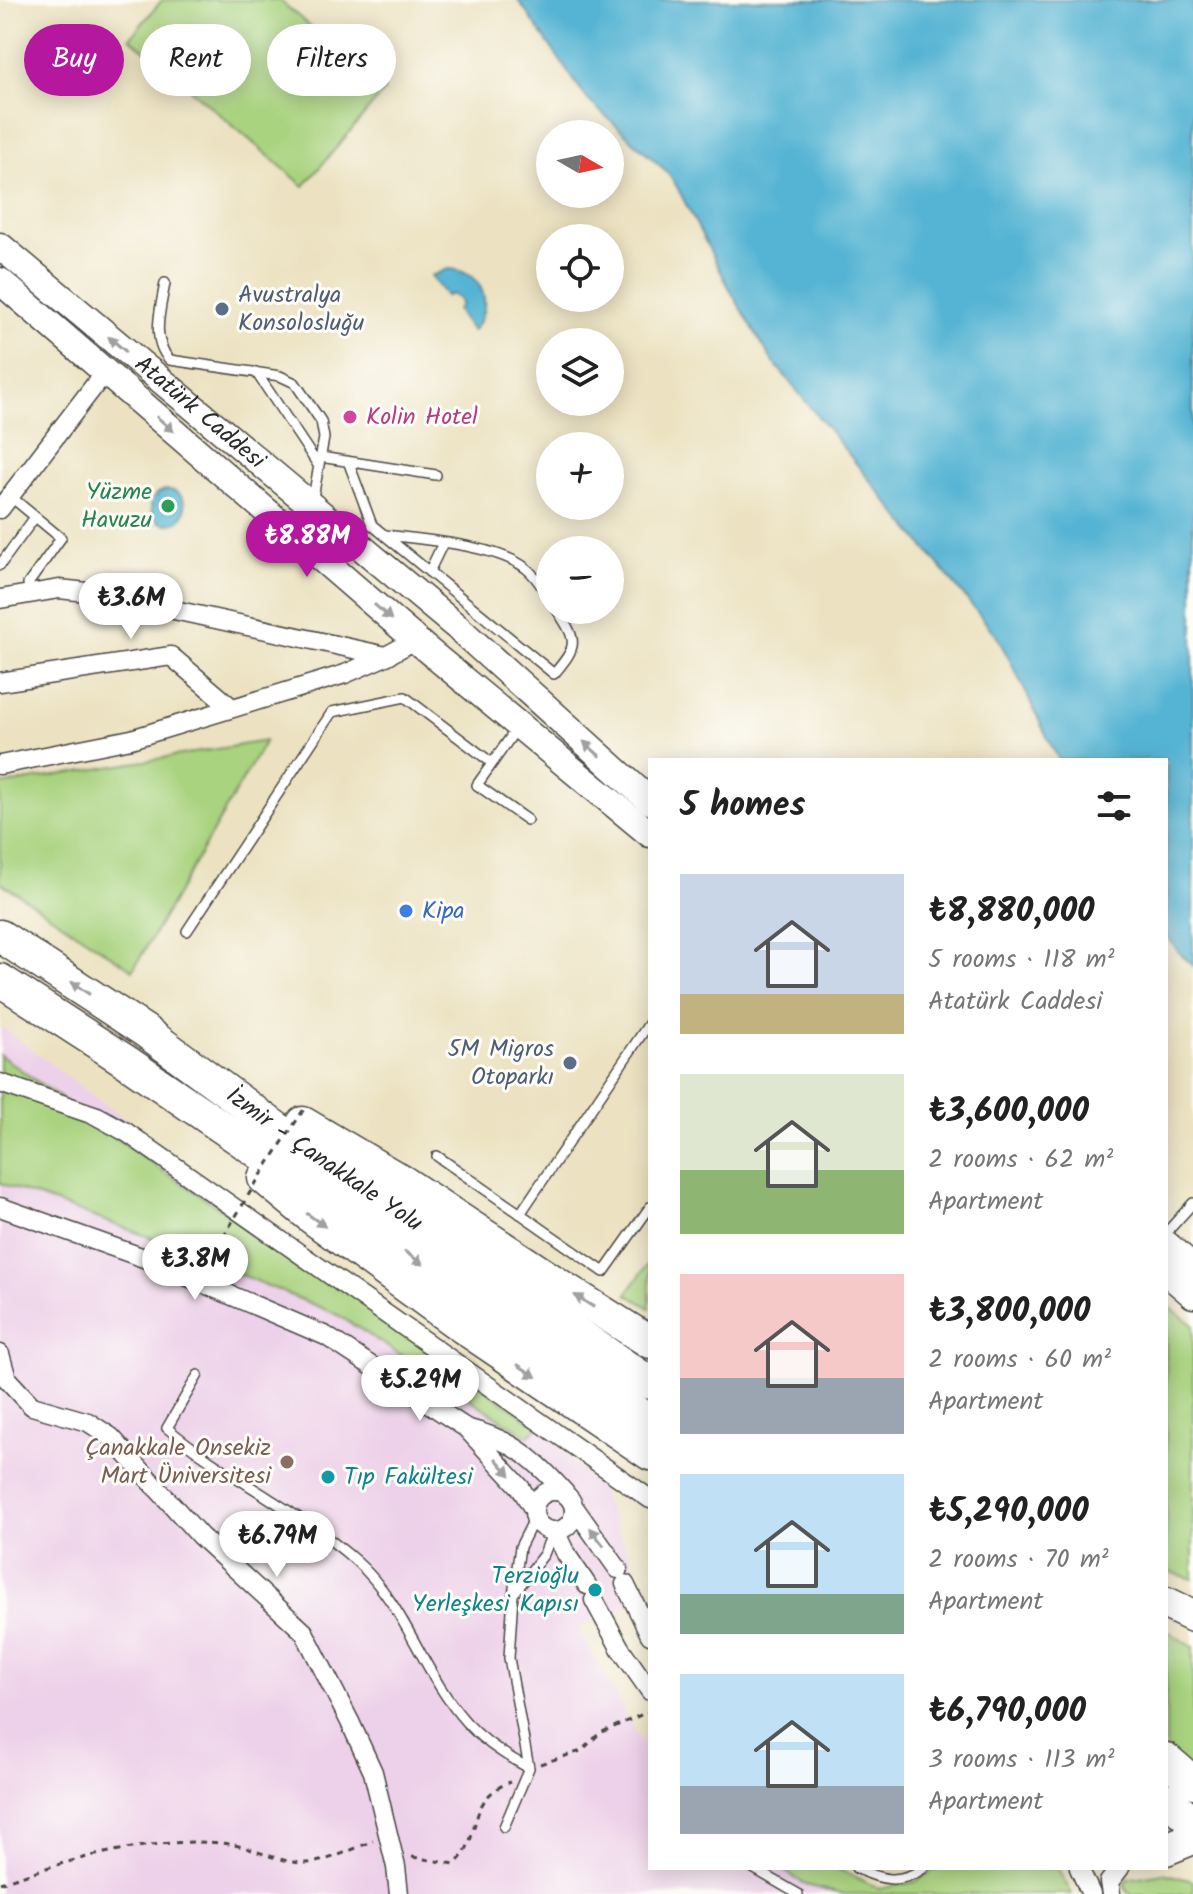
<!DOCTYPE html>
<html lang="en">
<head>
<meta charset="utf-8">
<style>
	:root { --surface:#fff; --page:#f6f6f6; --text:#222; --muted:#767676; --accent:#b5179e }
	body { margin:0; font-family:Kalam,sans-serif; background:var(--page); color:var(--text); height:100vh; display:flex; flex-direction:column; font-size:30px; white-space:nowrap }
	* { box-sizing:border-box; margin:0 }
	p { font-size:26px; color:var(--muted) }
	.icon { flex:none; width:44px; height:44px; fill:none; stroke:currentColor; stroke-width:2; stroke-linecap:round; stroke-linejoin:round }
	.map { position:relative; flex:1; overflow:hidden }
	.side { position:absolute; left:648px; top:758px; width:520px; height:1112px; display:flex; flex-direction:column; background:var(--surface); border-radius:0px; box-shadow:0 4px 20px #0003 }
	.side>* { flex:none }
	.guide { position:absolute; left:24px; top:24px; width:504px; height:72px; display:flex; gap:16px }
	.needle { width:52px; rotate:99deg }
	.buttons { position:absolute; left:536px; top:120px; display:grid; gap:16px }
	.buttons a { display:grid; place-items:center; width:88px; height:88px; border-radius:50%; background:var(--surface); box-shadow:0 4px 20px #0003; font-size:40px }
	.price { position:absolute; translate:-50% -68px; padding:0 18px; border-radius:28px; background:#fff; color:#222; font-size:26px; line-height:52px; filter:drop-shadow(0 2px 4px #0008) }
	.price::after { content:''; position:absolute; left:50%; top:48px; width:24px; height:18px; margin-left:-12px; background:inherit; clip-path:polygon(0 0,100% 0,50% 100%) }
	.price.on { background:var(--accent); color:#fff }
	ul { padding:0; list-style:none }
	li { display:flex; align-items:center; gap:24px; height:200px; padding:0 32px }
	li span { display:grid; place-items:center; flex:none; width:224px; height:160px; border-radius:0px; color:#555 }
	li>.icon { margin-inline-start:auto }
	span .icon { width:96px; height:96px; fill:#fffc; stroke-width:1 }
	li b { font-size:34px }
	h2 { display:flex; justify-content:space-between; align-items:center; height:96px; padding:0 32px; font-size:34px }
	.chip { padding:0 28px; border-radius:36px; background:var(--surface); box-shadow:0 4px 20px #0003; font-size:28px; line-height:72px }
	.chip.on { background:var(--accent); color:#fff }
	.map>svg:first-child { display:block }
	.built { fill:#edd0e9 }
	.green { fill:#a9d37f; stroke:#6a7f55; stroke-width:2 }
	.water { fill:#54b4d3; stroke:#40707f; stroke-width:2 }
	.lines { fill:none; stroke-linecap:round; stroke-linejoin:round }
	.lane-casing { stroke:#484642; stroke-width:12 }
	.street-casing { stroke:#484642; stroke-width:21 }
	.secondary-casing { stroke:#484642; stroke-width:29 }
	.highway-casing { stroke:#484642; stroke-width:35 }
	.path { stroke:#484642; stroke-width:3; stroke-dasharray:6 6; stroke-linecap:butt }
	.lane { stroke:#fff; stroke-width:9 }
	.street { stroke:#fff; stroke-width:18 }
	.secondary { stroke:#fff; stroke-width:26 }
	.highway { stroke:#fff; stroke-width:32 }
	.path-bridge { stroke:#484642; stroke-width:3; stroke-dasharray:6 6; stroke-linecap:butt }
	.oneway { fill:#a0a0a0 }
	.service-dot { fill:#5c6f8a; stroke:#fdfcf7; stroke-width:3 }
	.hotel-dot { fill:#d1479c; stroke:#fdfcf7; stroke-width:3 }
	.leisure-dot { fill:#2e9e5b; stroke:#fdfcf7; stroke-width:3 }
	.shop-dot { fill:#3f7fe0; stroke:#fdfcf7; stroke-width:3 }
	.education-dot { fill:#8d6e63; stroke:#fdfcf7; stroke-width:3 }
	.culture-dot { fill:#0f9aa8; stroke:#fdfcf7; stroke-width:3 }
	.labels { text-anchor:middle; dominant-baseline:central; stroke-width:6; stroke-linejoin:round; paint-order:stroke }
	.service-label { font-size:24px; fill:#4e5e75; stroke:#fdfcf7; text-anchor:start }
	.street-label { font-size:24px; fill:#2b2b2b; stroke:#fdfcf7 }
	.hotel-label { font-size:24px; fill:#b23c85; stroke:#fdfcf7; text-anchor:start }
	.leisure-label { font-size:24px; fill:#27864d; stroke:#fdfcf7; text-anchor:end }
	.shop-label { font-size:24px; fill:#366cbe; stroke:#fdfcf7; text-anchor:start }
	.education-label { font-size:24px; fill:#785e54; stroke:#fdfcf7; text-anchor:end }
	.culture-label { font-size:24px; fill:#0d838f; stroke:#fdfcf7; text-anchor:start }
</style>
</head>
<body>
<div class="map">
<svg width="1193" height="1894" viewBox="0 0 1193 1894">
	<rect width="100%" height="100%" fill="#fdfcf7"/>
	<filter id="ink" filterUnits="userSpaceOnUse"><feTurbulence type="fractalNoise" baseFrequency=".0125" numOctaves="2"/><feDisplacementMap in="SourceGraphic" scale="16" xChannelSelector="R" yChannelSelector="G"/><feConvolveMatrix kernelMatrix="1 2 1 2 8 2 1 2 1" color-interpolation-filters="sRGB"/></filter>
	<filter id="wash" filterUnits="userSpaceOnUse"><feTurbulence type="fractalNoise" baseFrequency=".006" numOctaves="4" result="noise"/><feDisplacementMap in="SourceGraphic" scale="32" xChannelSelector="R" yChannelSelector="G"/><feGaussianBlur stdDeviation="1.8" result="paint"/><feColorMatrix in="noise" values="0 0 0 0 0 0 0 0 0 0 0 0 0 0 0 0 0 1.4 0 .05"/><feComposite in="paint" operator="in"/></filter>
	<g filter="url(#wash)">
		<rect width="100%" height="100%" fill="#ece2c1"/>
		<path class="built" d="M0,1026L550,1437L598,1487L648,1596L578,1628L645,1749L650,1752V1868H799L837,1894H0Z"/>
		<path class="green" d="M162,0H279L385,90L304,186L130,38Z
			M265,741L133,970L0,882V785Z
			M0,1055L160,1169L359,1298L538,1427L528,1436L336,1314L152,1238L0,1183Z
			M650,1261V1308L627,1294Z
			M1166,1304L1193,1325V1579L1166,1571Z
			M1166,1630L1193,1647V1803L1166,1819Z
			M780,1868H836L880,1889L915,1882L937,1868H1057L1072,1894H841L806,1885Z
			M1163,1873L1193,1881V1894H1130L1124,1886L1127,1879Z"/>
		<path class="water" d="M518,0H1193V966L1177,950L1166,934V760H1059C1036,718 1020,674 995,634L771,359L734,297L676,185L665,170L588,100Z
			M448,269C483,270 496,306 472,331L457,311L461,304L459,298L453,294L446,296L431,276Z
			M151 507a17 17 0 1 1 34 0a17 17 0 1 1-34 0Z"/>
	</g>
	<g filter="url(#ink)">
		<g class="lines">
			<defs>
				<path id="lane" d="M165,283C161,308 150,340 170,360L280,376L295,383L321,421L324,438L312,503
					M256,372L318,465
					M320,457L436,475
					M348,461L372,525L554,674C578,645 578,642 557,610
					M10,496L61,538L28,584
					M386,535C425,540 498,545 527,569C537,577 543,589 550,599
					M0,565L35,517
					M429,572L443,543
					M517,728L477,785L527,820
					M187,931L332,712L405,697L492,763
					M437,1156L604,1272L650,1207
					M520,1214L650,1022
					M1166,1233L1193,1203
					M198,1375L167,1428C226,1477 298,1510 356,1561C406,1605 422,1673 466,1722C484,1742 506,1756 529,1768
					M515,1592L544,1554L553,1531
					M504,1827L529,1768L509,1658L513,1595L520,1547L535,1517
					M753,1868L798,1894
					M856,1868C881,1880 899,1885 924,1868"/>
				<path id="street" d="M0,509L104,373
					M0,599L59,589L96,593L386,656L415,640
					M0,682L171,656L232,708
					M0,765L131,739L345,674L386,656
					M0,1083L97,1116L126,1132L650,1499
					M0,1207L144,1258L326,1336L466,1428L520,1487L534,1510
					M0,1354L7,1379L32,1406L88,1422L111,1437L200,1536L304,1632L350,1722L373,1772L396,1867L399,1894
					M469,1429C513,1440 536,1460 565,1493
					M534 1511a20 20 0 1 1 40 0a20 20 0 1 1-40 0Z
					M574,1507L618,1569
					M555,1531L566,1554L587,1585
					M625,1584L650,1635
					M594,1600L620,1648L650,1691
					M1079,1868L1091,1894
					M1111,1894L1109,1882L1120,1868"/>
				<g id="secondary">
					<path id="s1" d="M0,246L457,627L650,801"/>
					<path d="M0,281L425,648L650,834"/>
					<path d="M1166,1244L1193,1267"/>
					<path d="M1166,1272L1193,1295"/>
				</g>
				<g id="highway">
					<path id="s2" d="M0,936L145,1031L293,1140L650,1383"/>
					<path d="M0,980L127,1062L650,1421"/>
					<path d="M303,1123L405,1183L561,1286L650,1342"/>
					<path d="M264,1178L311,1217L458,1324L650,1454"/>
					<path d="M1166,1603L1193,1616"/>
					<path d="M1166,1759L1193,1782"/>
					<path d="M1166,1799L1193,1821"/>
					<path d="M1166,1849L1193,1838"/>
				</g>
			</defs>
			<use href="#lane" class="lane-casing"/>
			<use href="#street" class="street-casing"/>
			<use href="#secondary" class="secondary-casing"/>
			<use href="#highway" class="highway-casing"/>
			<path class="path" d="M540,1764L581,1751L600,1733L650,1711
				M412,1857L455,1864C484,1837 464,1800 510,1782
				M0,1883C66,1860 151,1837 221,1843C252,1845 285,1868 316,1862C335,1858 355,1848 373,1841"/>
			<use href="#lane" class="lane"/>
			<use href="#street" class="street"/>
			<use href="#secondary" class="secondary"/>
			<use href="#highway" class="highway"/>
			<path class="path-bridge" d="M205,1268L252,1189L306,1106"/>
		</g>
		<defs><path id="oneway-solid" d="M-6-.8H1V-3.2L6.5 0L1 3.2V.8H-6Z" transform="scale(2)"/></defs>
		<g class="oneway">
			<use href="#oneway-solid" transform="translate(117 344) rotate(-140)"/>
			<use href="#oneway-solid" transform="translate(165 424) rotate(41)"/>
			<use href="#oneway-solid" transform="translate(383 612) rotate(41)"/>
			<use href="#oneway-solid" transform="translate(592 749) rotate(-138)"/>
			<use href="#oneway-solid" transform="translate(80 988) rotate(-147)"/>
			<use href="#oneway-solid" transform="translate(316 1220) rotate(36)"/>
			<use href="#oneway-solid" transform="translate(414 1258) rotate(35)"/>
			<use href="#oneway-solid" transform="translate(584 1301) rotate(-148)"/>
			<use href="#oneway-solid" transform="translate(527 1371) rotate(34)"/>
			<use href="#oneway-solid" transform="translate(503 1467) rotate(49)"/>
			<use href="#oneway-solid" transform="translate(597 1537) rotate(-127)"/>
		</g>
	</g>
	<g class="service-dot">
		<circle cx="222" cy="309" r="8"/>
		<circle cx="570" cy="1063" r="8"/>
	</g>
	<circle class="hotel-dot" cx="350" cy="417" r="8"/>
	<circle class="leisure-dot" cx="168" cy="506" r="8"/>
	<circle class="shop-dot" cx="406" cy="911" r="8"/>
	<circle class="education-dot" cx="287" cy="1462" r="8"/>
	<g class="culture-dot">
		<circle cx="328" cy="1477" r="8"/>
		<circle cx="595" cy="1590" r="8"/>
	</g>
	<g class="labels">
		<g class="service-label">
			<text x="238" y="295">Avustralya<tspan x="238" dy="28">Konsolosluğu</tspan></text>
			<text x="554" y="1049" text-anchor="end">5M Migros<tspan x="554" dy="28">Otoparkı</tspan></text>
		</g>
		<g class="street-label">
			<text stroke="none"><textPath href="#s1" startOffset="260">Atatürk Caddesi</textPath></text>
			<text stroke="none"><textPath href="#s2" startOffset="394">İzmir - Çanakkale Yolu</textPath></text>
		</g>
		<g class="hotel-label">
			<text x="366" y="417">Kolin Hotel</text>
		</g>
		<g class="leisure-label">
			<text x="152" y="492">Yüzme<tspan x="152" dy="28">Havuzu</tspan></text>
		</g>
		<g class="shop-label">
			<text x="422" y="911">Kipa</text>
		</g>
		<g class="education-label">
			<text x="271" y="1448">Çanakkale Onsekiz<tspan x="271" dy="28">Mart Üniversitesi</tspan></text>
		</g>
		<g class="culture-label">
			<text x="344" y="1477">Tıp Fakültesi</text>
			<text x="579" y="1576" text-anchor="end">Terzioğlu<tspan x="579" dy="28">Yerleşkesi Kapısı</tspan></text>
		</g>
	</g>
</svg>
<div class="buttons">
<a><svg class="needle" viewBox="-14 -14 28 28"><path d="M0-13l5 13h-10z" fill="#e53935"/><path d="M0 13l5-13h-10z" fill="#767676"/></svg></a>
<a><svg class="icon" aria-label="locate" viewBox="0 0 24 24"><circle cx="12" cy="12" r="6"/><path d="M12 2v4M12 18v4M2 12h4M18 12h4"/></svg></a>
<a><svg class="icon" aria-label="layers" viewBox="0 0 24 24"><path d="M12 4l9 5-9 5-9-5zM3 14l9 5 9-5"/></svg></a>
<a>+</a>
<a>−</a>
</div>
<b class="price on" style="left:307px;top:579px">₺8.88M</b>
<b class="price" style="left:131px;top:641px">₺3.6M</b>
<b class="price" style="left:195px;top:1302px">₺3.8M</b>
<b class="price" style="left:420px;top:1423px">₺5.29M</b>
<b class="price" style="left:277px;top:1579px">₺6.79M</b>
<div class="guide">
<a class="chip on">Buy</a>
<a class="chip">Rent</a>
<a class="chip">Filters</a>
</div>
<section class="side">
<h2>5 homes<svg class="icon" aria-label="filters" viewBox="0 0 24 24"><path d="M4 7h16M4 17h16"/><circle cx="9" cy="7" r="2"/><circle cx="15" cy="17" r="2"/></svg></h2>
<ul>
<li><span style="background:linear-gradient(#c9d6e8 75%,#c2b280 0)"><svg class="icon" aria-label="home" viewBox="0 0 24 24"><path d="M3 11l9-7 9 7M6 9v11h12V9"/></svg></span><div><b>₺8,880,000</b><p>5 rooms · 118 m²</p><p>Atatürk Caddesi</p></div></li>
<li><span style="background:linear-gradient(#dfe7d0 60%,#8fb573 0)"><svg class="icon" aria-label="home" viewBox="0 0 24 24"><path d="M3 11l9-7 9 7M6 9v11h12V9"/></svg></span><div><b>₺3,600,000</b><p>2 rooms · 62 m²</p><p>Apartment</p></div></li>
<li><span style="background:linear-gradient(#f6c9c9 65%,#9aa5b1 0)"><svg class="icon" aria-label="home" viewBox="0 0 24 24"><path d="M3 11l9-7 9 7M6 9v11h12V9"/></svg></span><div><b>₺3,800,000</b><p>2 rooms · 60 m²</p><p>Apartment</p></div></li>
<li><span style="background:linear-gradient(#bfe0f5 75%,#7fa58c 0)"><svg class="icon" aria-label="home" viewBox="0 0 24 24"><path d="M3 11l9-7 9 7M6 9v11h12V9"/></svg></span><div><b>₺5,290,000</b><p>2 rooms · 70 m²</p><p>Apartment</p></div></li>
<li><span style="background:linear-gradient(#bfe0f5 70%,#9aa5b1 0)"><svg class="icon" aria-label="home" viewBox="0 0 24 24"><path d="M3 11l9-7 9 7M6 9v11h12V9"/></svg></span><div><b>₺6,790,000</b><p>3 rooms · 113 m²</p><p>Apartment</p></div></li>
</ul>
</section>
</div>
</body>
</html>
